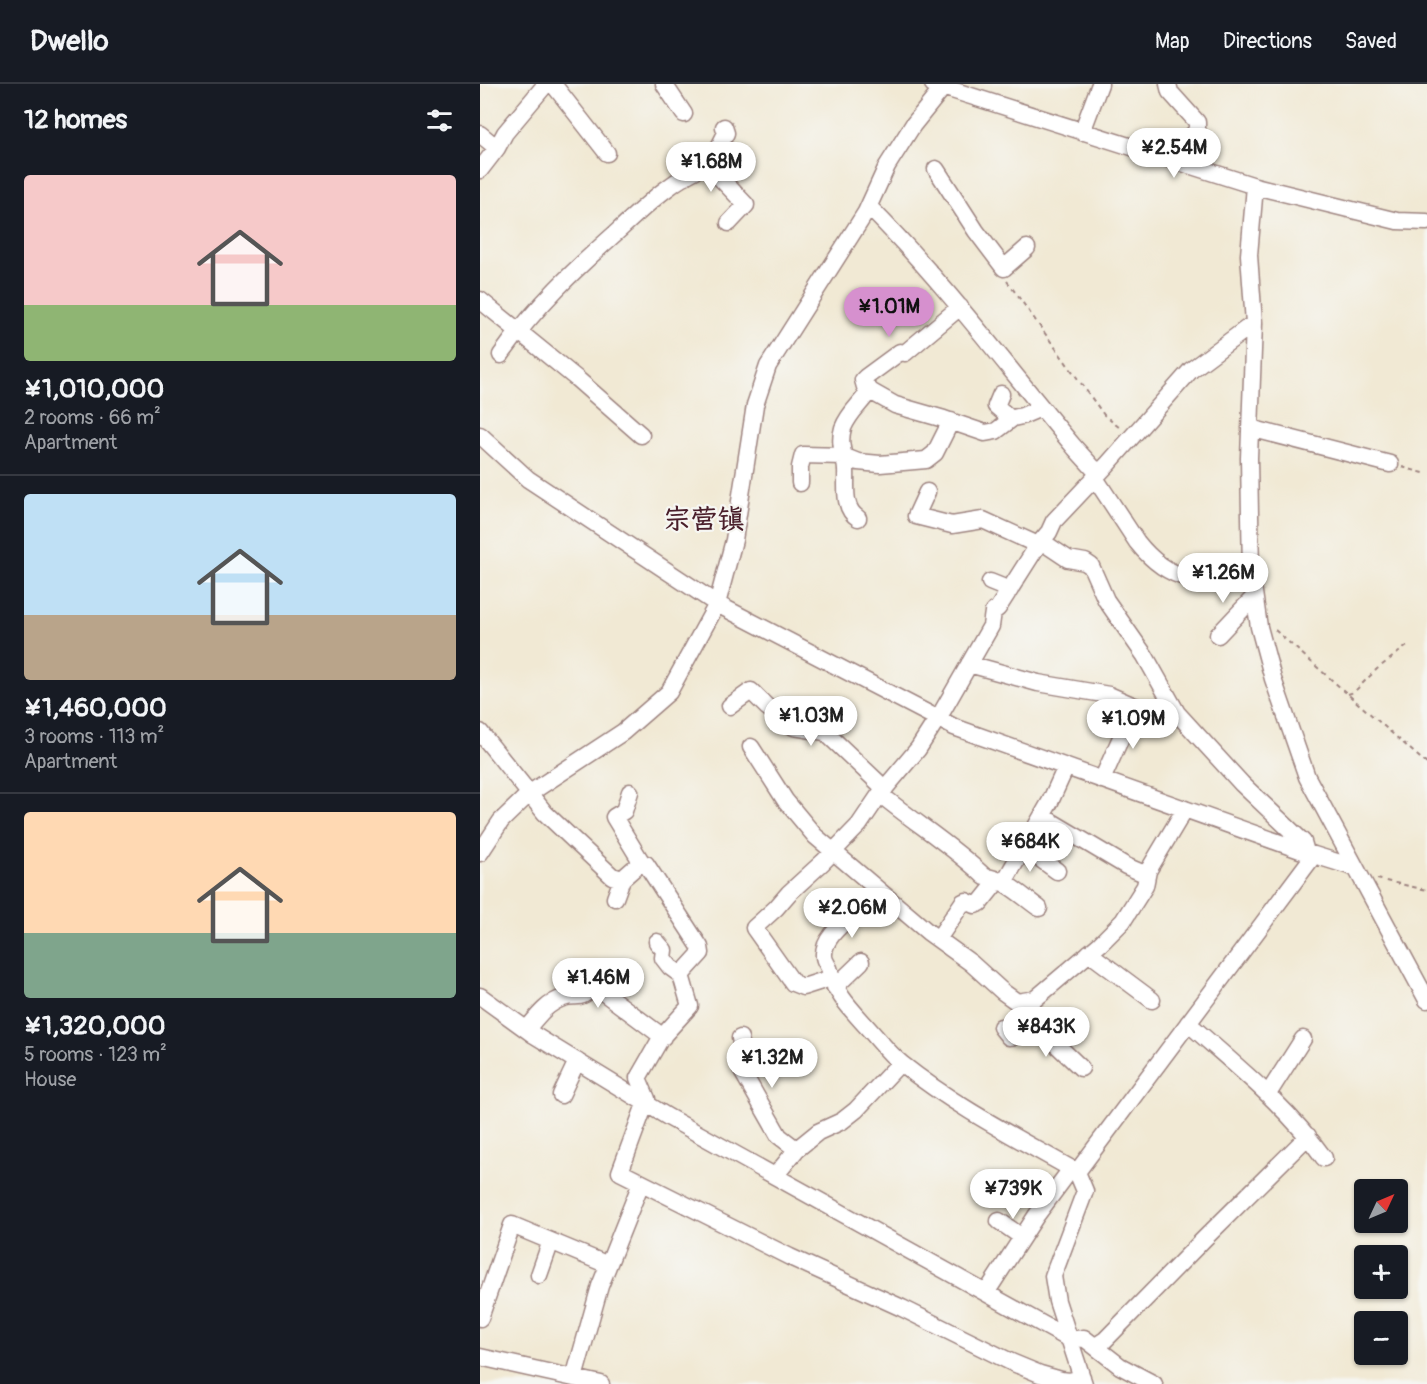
<!DOCTYPE html>
<html lang="en">
<head>
<meta charset="utf-8">
<style>
	:root { --surface:#171b24; --page:#20242c; --text:#f1f3f6; --muted:#9ea1a6; --line:#363941; --accent:#d690ce }
	body { margin:0; font-family:Pangolin,"LXGW WenKai TC",sans-serif; background:var(--page); color:var(--text); height:100vh; display:flex; flex-direction:column; font-size:22px; white-space:nowrap }
	* { box-sizing:border-box; margin:0 }
	p { font-size:20px; color:var(--muted) }
	.icon { flex:none; width:33px; height:33px; fill:none; stroke:currentColor; stroke-width:2; stroke-linecap:round; stroke-linejoin:round }
	.map { position:relative; flex:1; overflow:hidden }
	.drawer { display:flex; flex-direction:column; background:var(--surface); width:480px }
	.drawer>* { flex:none }
	.needle { width:39px; rotate:46deg }
	.buttons { position:absolute; left:874px; top:1095px; display:grid; gap:12px }
	.buttons a { display:grid; place-items:center; width:54px; height:54px; border-radius:6px; background:var(--surface); box-shadow:0 2px 4px #0004; font-size:30px }
	.price { position:absolute; translate:-50% -51px; padding:0 14px; border-radius:21px; background:#fff; color:#222; font-size:20px; line-height:39px; filter:drop-shadow(0 2px 3px #0008) }
	.price::after { content:''; position:absolute; left:50%; top:36px; width:18px; height:14px; margin-left:-9px; background:inherit; clip-path:polygon(0 0,100% 0,50% 100%) }
	.price.active { background:var(--accent); color:#111 }
	ul { padding:0; list-style:none }
	li { display:grid; align-content:center; gap:12px; height:318px; padding:0 24px }
	li+li { border-top:2px solid var(--line) }
	li span { display:grid; place-items:center; height:186px; border-radius:6px; color:#555 }
	li>.icon { margin-inline-start:auto }
	span .icon { width:108px; height:108px; fill:#fffc; stroke-width:1 }
	li b { font-size:26px }
	h2 { display:flex; justify-content:space-between; align-items:center; height:72px; padding:0 24px; font-size:26px }
	header { display:flex; align-items:center; gap:36px; box-sizing:border-box; height:84px; padding:0 30px; background:var(--surface); border-bottom:2px solid var(--line) }
	header strong { font-size:28px }
	nav { display:flex; gap:33px; margin-inline-start:auto; font-size:21px }
	main { display:flex; flex:1; min-height:0 }
	.map>svg:first-child { display:block }
	.lines { fill:none; stroke-linecap:round; stroke-linejoin:round }
	.minor-casing { stroke:#9e8480; stroke-width:19 }
	.path { stroke:#9e8480; stroke-width:2; stroke-dasharray:4.5 4.5; stroke-linecap:butt }
	.minor { stroke:#fff; stroke-width:16 }
	.labels { text-anchor:middle; dominant-baseline:central; stroke-width:4.5; stroke-linejoin:round; paint-order:stroke }
	.district-label { font-size:27px; font-weight:bold; fill:#4a1f2b; stroke:#f6f6f2 }
</style>
</head>
<body>
<header>
<strong>Dwello</strong>
<nav><a>Map</a><a>Directions</a><a>Saved</a></nav>
</header>
<main>
<section class="drawer">
<h2>12 homes<svg class="icon" aria-label="filters" viewBox="0 0 24 24"><path d="M4 7h16M4 17h16"/><circle cx="9" cy="7" r="2"/><circle cx="15" cy="17" r="2"/></svg></h2>
<ul>
<li><span style="background:linear-gradient(#f6c9c9 70%,#8fb573 0)"><svg class="icon" aria-label="home" viewBox="0 0 24 24"><path d="M3 11l9-7 9 7M6 9v11h12V9"/></svg></span><div><b>¥1,010,000</b><p>2 rooms · 66 m²</p><p>Apartment</p></div></li>
<li><span style="background:linear-gradient(#bfe0f5 65%,#b9a48a 0)"><svg class="icon" aria-label="home" viewBox="0 0 24 24"><path d="M3 11l9-7 9 7M6 9v11h12V9"/></svg></span><div><b>¥1,460,000</b><p>3 rooms · 113 m²</p><p>Apartment</p></div></li>
<li><span style="background:linear-gradient(#ffd9b3 65%,#7fa58c 0)"><svg class="icon" aria-label="home" viewBox="0 0 24 24"><path d="M3 11l9-7 9 7M6 9v11h12V9"/></svg></span><div><b>¥1,320,000</b><p>5 rooms · 123 m²</p><p>House</p></div></li>
</ul>
</section>
<div class="map">
<svg width="947" height="1300" viewBox="0 0 947 1300">
	<rect width="100%" height="100%" fill="#f6f6f2"/>
	<filter id="ink" filterUnits="userSpaceOnUse"><feTurbulence type="fractalNoise" baseFrequency=".0167" numOctaves="2"/><feDisplacementMap in="SourceGraphic" scale="12" xChannelSelector="R" yChannelSelector="G"/><feConvolveMatrix kernelMatrix="1 2 1 2 8 2 1 2 1" color-interpolation-filters="sRGB"/></filter>
	<filter id="wash" filterUnits="userSpaceOnUse"><feTurbulence type="fractalNoise" baseFrequency=".008" numOctaves="4" result="noise"/><feDisplacementMap in="SourceGraphic" scale="24" xChannelSelector="R" yChannelSelector="G"/><feGaussianBlur stdDeviation="1.35" result="paint"/><feColorMatrix in="noise" values="0 0 0 0 0 0 0 0 0 0 0 0 0 0 0 0 0 1.4 0 .05"/><feComposite in="paint" operator="in"/></filter>
	<g filter="url(#wash)">
		<rect width="100%" height="100%" fill="#f1e9d4"/>
	</g>
	<g filter="url(#ink)">
		<g class="lines">
			<defs>
				<path id="minor" d="M73,0L127,69
					M184,0L204,30
					M453,0L775,102L917,137L947,138
					M688,0L690,8L717,38V46L710,54L702,79
					M602,48L620,0
					M0,50L17,64
					M227,80L266,121L249,139
					M456,85L496,147L524,184L547,164
					M0,86L17,64L25,49L66,0
					M775,102L769,171L774,239L769,374L771,488L779,543L793,595L827,693L947,916
					M389,123C464,198 527,283 595,364L615,386L623,385
					M0,216L96,294L161,351
					M480,223L425,269L420,268L386,293L383,296L385,303L392,308L415,321L464,335L505,349L516,347L533,334L542,332L561,324
					M21,271C55,223 94,186 138,147C165,122 195,93 231,79L246,49L244,43
					M521,310L516,322L531,335
					M770,344L910,380
					M0,351L48,395L237,520L474,643L834,771L876,784
					M615,394L657,458C691,501 721,499 771,491
					M320,399V383L323,371L363,372L378,378L400,380L446,376L455,369L471,337
					M447,408L436,432L472,441L503,436L558,461
					M378,434C362,424 367,401 366,386C365,370 358,361 363,344C369,328 381,320 390,306
					M561,457L588,475L605,478L611,482L626,516L665,572L697,629L762,700L823,758L826,768
					M510,498L530,506
					M738,551L774,513
					M489,580L558,599L629,611L677,632L694,633L697,629
					M250,622L271,607L287,623L314,643L345,648L405,705
					M0,648L65,729L132,792L142,795L158,781L166,780L220,863L221,869L201,891L210,922L181,954L158,994L167,1015L140,1088L310,1173L422,1224L531,1278L560,1290L581,1296L590,1297L602,1293
					M271,663L305,716L335,752L448,848L491,879L523,908L537,918L555,915L620,860L643,837L665,802L668,787L705,725
					M622,696L655,622
					M150,708L144,727L134,733L162,779
					M400,710C435,739 473,762 505,793C524,794 543,813 559,824
					M562,732L646,782L667,791
					M544,763L577,787
					M0,769L21,737L50,709L143,648L189,608L237,520L254,456L275,321L288,282L386,128L407,82L433,41L466,0
					M135,814L142,795
					M376,827C365,838 344,853 344,870C343,877 349,881 350,887C355,910 372,926 387,943C398,955 409,970 422,980C476,1023 537,1054 597,1088
					M458,855L483,818L486,817L495,821L500,819L516,799L523,798L527,793L570,718L586,683
					M177,858L184,866L183,874L190,883L201,891
					M609,869L672,916
					M351,894L323,903L313,899L274,844L296,824L309,809L343,778L379,741L400,710L438,665L463,626L511,542L513,528L518,524L558,461L569,448L574,437L627,381L711,286L774,239
					M355,903L381,878
					M0,912L54,951L188,1033L591,1256L604,1254L640,1282L674,1300
					M708,939C756,982 807,1022 844,1074
					M549,940L560,945L601,984
					M521,943L529,953C542,953 547,942 551,931
					M47,945C57,933 67,919 83,914C98,909 99,918 112,903H116L183,953
					M260,954L263,969L260,979L262,987L299,1052L316,1065
					M788,1010L823,955
					M81,1011L97,977
					M295,1092L317,1065L338,1048L362,1037L376,1026L420,979
					M519,1137L542,1153
					M59,1191L71,1157
					M506,1209L556,1132L591,1085
					M0,1234L32,1141L128,1181
					M616,1262L625,1256L724,1155L828,1052
					M0,1273L121,1300
					M94,1294L120,1202L161,1099
					M604,1300L577,1217L573,1192L605,1107L597,1088L834,771"/>
			</defs>
			<use href="#minor" class="minor-casing"/>
			<path class="path" d="M527,197L624,331L640,344
				M922,383L947,390
				M795,546L947,680
				M868,610L874,608L897,585L927,562
				M897,795L947,806"/>
			<use href="#minor" class="minor"/>
		</g>
	</g>
	<g class="labels">
		<g class="district-label">
			<text x="224" y="435">宗营镇</text>
		</g>
	</g>
</svg>
<div class="buttons">
<a><svg class="needle" viewBox="-14 -14 28 28"><path d="M0-13l5 13h-10z" fill="#e53935"/><path d="M0 13l5-13h-10z" fill="#9ea1a6"/></svg></a>
<a>+</a>
<a>−</a>
</div>
<b class="price" style="left:694px;top:95px">¥2.54M</b>
<b class="price" style="left:231px;top:109px">¥1.68M</b>
<b class="price active" style="left:409px;top:254px">¥1.01M</b>
<b class="price" style="left:743px;top:520px">¥1.26M</b>
<b class="price" style="left:331px;top:663px">¥1.03M</b>
<b class="price" style="left:653px;top:666px">¥1.09M</b>
<b class="price" style="left:550px;top:789px">¥684K</b>
<b class="price" style="left:372px;top:855px">¥2.06M</b>
<b class="price" style="left:118px;top:925px">¥1.46M</b>
<b class="price" style="left:566px;top:974px">¥843K</b>
<b class="price" style="left:292px;top:1005px">¥1.32M</b>
<b class="price" style="left:533px;top:1136px">¥739K</b>
</div>
</main>
</body>
</html>
